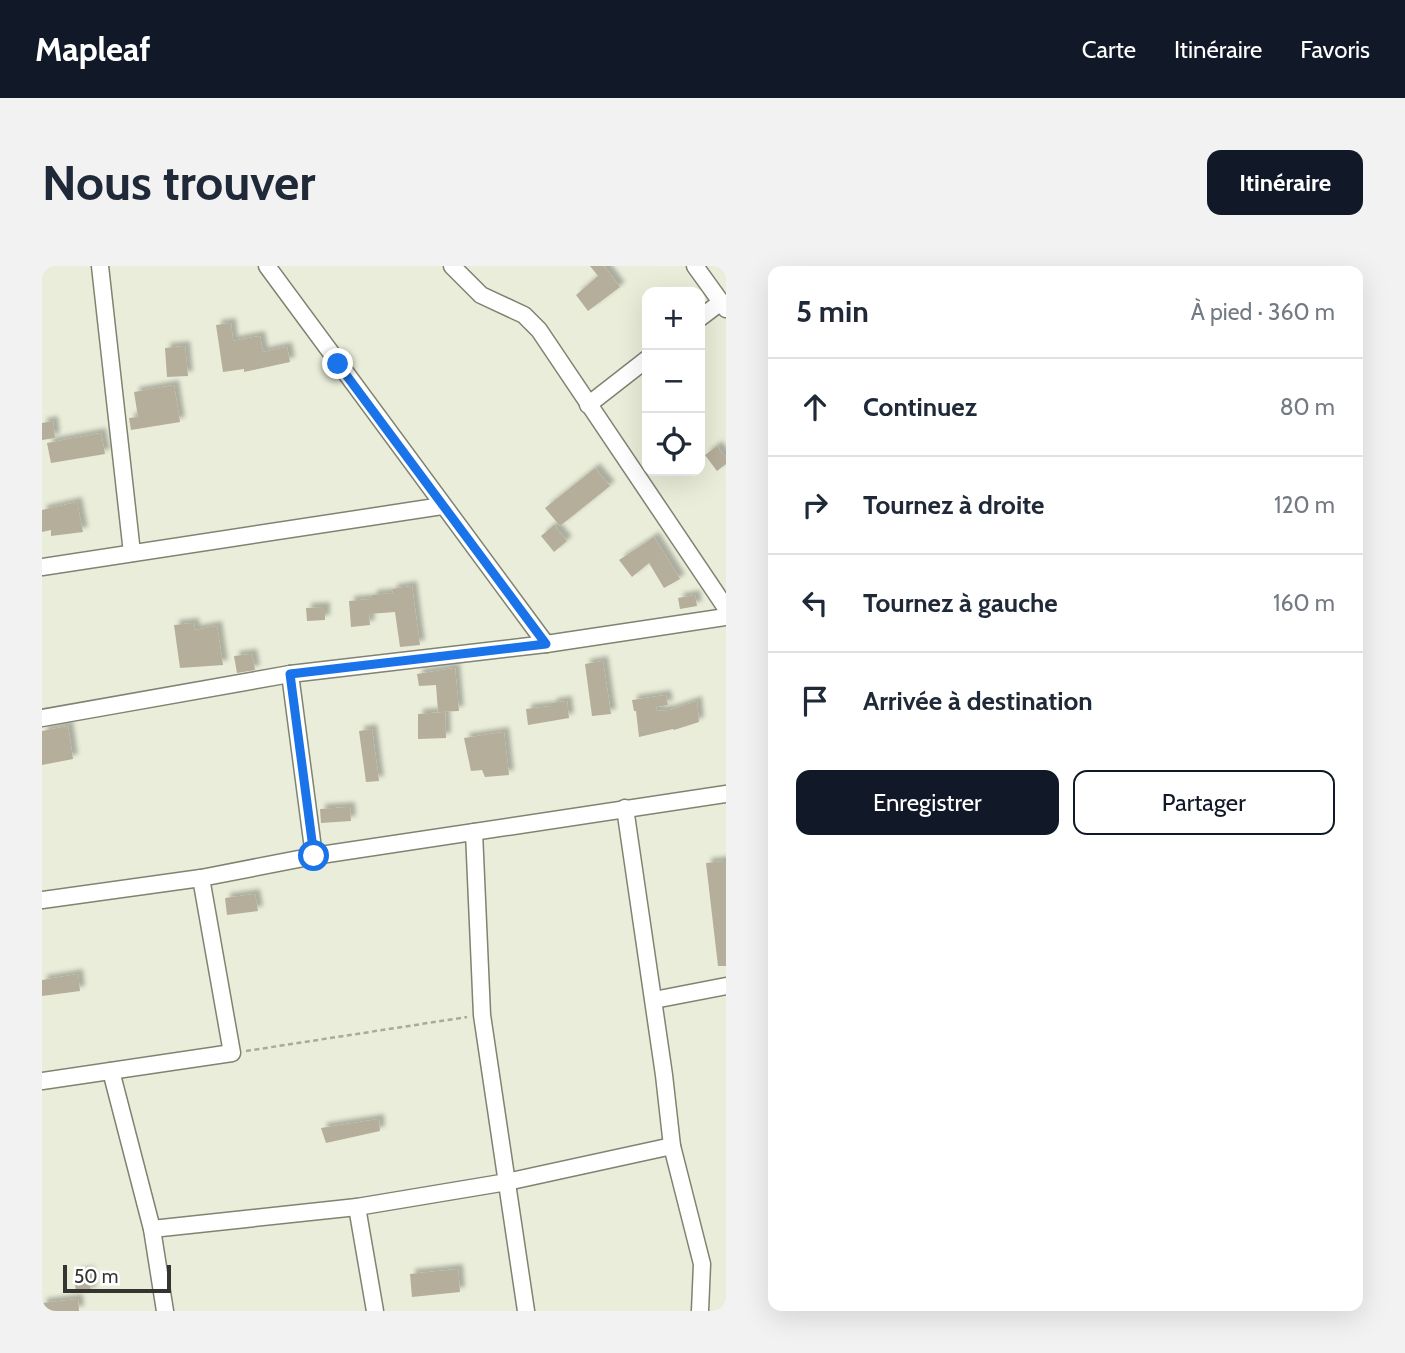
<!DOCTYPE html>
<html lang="fr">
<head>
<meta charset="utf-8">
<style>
  :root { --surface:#fff; --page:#f2f2f3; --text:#1f2937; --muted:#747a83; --line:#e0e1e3; --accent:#111827 }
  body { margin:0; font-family:Cabin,sans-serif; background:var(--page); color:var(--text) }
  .controls { position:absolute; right:21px; top:21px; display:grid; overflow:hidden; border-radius:14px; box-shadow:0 7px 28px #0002 }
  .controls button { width:63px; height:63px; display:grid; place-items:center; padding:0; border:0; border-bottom:2px solid var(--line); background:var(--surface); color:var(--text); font:35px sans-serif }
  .scale { position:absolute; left:21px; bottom:18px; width:108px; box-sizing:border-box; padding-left:7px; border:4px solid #34352e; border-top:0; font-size:19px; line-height:24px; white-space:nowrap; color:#34352e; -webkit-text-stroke:5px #fff; paint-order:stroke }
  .stop { position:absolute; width:21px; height:21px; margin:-16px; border:5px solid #1a73e8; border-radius:50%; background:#fff }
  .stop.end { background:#1a73e8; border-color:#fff; box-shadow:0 2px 7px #0008 }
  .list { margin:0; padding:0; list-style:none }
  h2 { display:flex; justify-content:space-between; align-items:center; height:91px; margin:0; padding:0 28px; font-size:30px }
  h2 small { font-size:23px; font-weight:400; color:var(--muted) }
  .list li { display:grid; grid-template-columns:46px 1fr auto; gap:21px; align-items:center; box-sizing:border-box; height:98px; padding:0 28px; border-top:2px solid var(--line) }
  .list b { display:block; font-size:26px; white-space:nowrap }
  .list em { font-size:23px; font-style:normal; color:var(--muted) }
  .actions { display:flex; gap:14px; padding:21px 28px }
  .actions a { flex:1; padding:16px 0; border:2px solid var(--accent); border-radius:14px; text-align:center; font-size:24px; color:var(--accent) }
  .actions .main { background:var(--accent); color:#fff }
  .icon { flex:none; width:38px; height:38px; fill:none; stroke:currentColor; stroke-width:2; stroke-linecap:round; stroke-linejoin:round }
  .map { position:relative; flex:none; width:684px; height:1045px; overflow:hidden; border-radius:14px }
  header { display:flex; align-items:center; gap:42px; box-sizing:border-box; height:98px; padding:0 35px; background:var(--accent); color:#fff }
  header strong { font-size:33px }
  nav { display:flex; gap:38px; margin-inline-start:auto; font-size:24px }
  .intro { display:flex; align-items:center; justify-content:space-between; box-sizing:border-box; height:168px; padding:0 42px }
  h1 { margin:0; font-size:49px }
  .button { padding:18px 32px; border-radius:14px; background:var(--accent); color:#fff; font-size:24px; font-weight:700 }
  main { display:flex; gap:42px; padding:0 42px }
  aside { flex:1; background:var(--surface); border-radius:14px; box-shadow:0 7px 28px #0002 }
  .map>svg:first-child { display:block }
</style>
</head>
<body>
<header>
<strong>Mapleaf</strong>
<nav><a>Carte</a><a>Itinéraire</a><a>Favoris</a></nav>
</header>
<div class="intro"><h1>Nous trouver</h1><a class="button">Itinéraire</a></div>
<main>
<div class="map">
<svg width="684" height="1045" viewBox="0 0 684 1045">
  <defs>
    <filter id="shadow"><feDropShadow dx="5" dy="-5" stdDeviation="2" flood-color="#0004"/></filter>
  </defs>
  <rect width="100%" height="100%" fill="#e9edd9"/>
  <!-- building -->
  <g fill="#b5ae9b" filter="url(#shadow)">
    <polygon points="548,0 562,0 578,21 546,45 534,29 556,10"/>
    <polygon points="189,57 191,75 218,70 221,86 245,81 248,96 202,106 202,103 181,106 174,59"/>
    <polygon points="143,80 146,110 125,111 123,82"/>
    <polygon points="132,119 138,156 89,164 87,152 96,151 92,126"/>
    <polygon points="11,155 13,172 0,174 0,157"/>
    <polygon points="59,167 63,188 9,197 5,177"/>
    <polygon points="675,180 684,192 684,198 675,205 663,189"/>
    <polygon points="553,202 568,220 518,260 503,242"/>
    <polygon points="35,236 41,266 9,270 9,264 0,266 0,244"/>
    <polygon points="512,259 525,275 512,286 499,270"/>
    <polygon points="612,271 638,313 622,322 607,297 590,311 577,294"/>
    <polygon points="370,320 378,379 358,381 353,346 327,348 328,359 309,361 307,335 330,333 330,329 351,327 350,323"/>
    <polygon points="653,329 655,340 638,343 636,332"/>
    <polygon points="283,341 283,354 265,355 264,342"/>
    <polygon points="152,357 153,364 175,360 181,399 138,402 132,359"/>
    <polygon points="210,388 213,404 195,407 192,390"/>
    <polygon points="561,395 569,448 550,450 543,398"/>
    <polygon points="413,402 417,445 396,446 394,419 377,420 375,408"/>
    <polygon points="624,429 626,439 614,441 615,445 628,444 655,435 657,456 632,464 631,463 597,471 594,445 592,445 590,434"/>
    <polygon points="525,435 527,452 486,459 484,443 510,440 510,437"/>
    <polygon points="403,446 404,472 376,473 376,448"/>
    <polygon points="26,460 31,493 0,499 0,465"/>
    <polygon points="330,463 337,515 324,516 317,465"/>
    <polygon points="462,466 467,509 443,511 440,504 429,505 422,472"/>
    <polygon points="308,541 309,555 279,557 278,543"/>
    <polygon points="684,595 684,700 676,700 664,597"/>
    <polygon points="213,628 216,645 185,649 183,632"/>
    <polygon points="36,708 38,725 0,730 0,714"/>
    <polygon points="337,853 338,865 284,877 279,862"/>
    <polygon points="416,1003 418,1026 370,1031 368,1008"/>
    <polygon points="47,1005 49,1026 34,1027 32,1007"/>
    <polygon points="36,1033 37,1045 0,1045 0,1037"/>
  </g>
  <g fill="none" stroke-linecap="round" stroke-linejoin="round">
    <!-- minor casing -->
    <g stroke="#7f8370" stroke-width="19">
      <g id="minor">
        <polyline points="58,0 90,287"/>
        <polyline points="225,0 504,378"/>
        <polyline points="410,0 439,29 482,49 497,64 684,342"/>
        <polyline points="653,0 684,43"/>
        <polyline points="658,52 679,36"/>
        <polyline points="546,139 605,93"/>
        <polyline points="0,301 400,240"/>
        <polyline points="248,408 272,590"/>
        <polyline points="0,452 248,408 504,378 684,351"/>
        <polyline points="583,542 622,809 630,880 660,998 658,1045"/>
        <polyline points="432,566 440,749 484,1045"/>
        <polyline points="0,634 159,612 272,590 684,528"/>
        <polyline points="612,734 684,720"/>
        <polyline points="69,805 110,963 123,1045"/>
        <polyline points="0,815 190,787 159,612"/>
        <polyline points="315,941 333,1045"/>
        <polyline points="110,963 315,941 465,916 630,880"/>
      </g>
    </g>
    <!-- path -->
    <polyline stroke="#a8ab9b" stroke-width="2.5" stroke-dasharray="5 3.5" stroke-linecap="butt" points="204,785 425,751"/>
    <!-- minor -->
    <use href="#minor" stroke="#fff" stroke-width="16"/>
  </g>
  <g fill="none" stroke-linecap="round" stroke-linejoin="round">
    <!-- route -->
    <polyline stroke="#1a73e8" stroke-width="9" points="272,590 248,408 504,378 296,98"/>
  </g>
</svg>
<div class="controls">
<button>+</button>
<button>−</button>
<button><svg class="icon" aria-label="locate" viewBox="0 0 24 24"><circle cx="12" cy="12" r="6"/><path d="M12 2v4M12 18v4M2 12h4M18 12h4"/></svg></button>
</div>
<div class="scale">50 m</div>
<div class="stop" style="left:272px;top:590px"></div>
<div class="stop end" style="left:296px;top:98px"></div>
</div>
<aside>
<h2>5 min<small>À pied · 360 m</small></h2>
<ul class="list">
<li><svg class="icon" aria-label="ahead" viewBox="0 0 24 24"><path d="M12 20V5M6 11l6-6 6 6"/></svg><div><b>Continuez</b></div><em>80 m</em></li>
<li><svg class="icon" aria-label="right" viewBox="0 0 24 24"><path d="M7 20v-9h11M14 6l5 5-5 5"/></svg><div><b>Tournez à droite</b></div><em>120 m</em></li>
<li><svg class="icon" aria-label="left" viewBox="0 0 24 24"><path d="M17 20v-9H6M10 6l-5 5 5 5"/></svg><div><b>Tournez à gauche</b></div><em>160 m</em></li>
<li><svg class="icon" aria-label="arrive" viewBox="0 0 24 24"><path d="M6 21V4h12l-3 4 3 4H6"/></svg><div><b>Arrivée à destination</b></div></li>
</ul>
<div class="actions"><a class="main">Enregistrer</a><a>Partager</a></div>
</aside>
</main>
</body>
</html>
